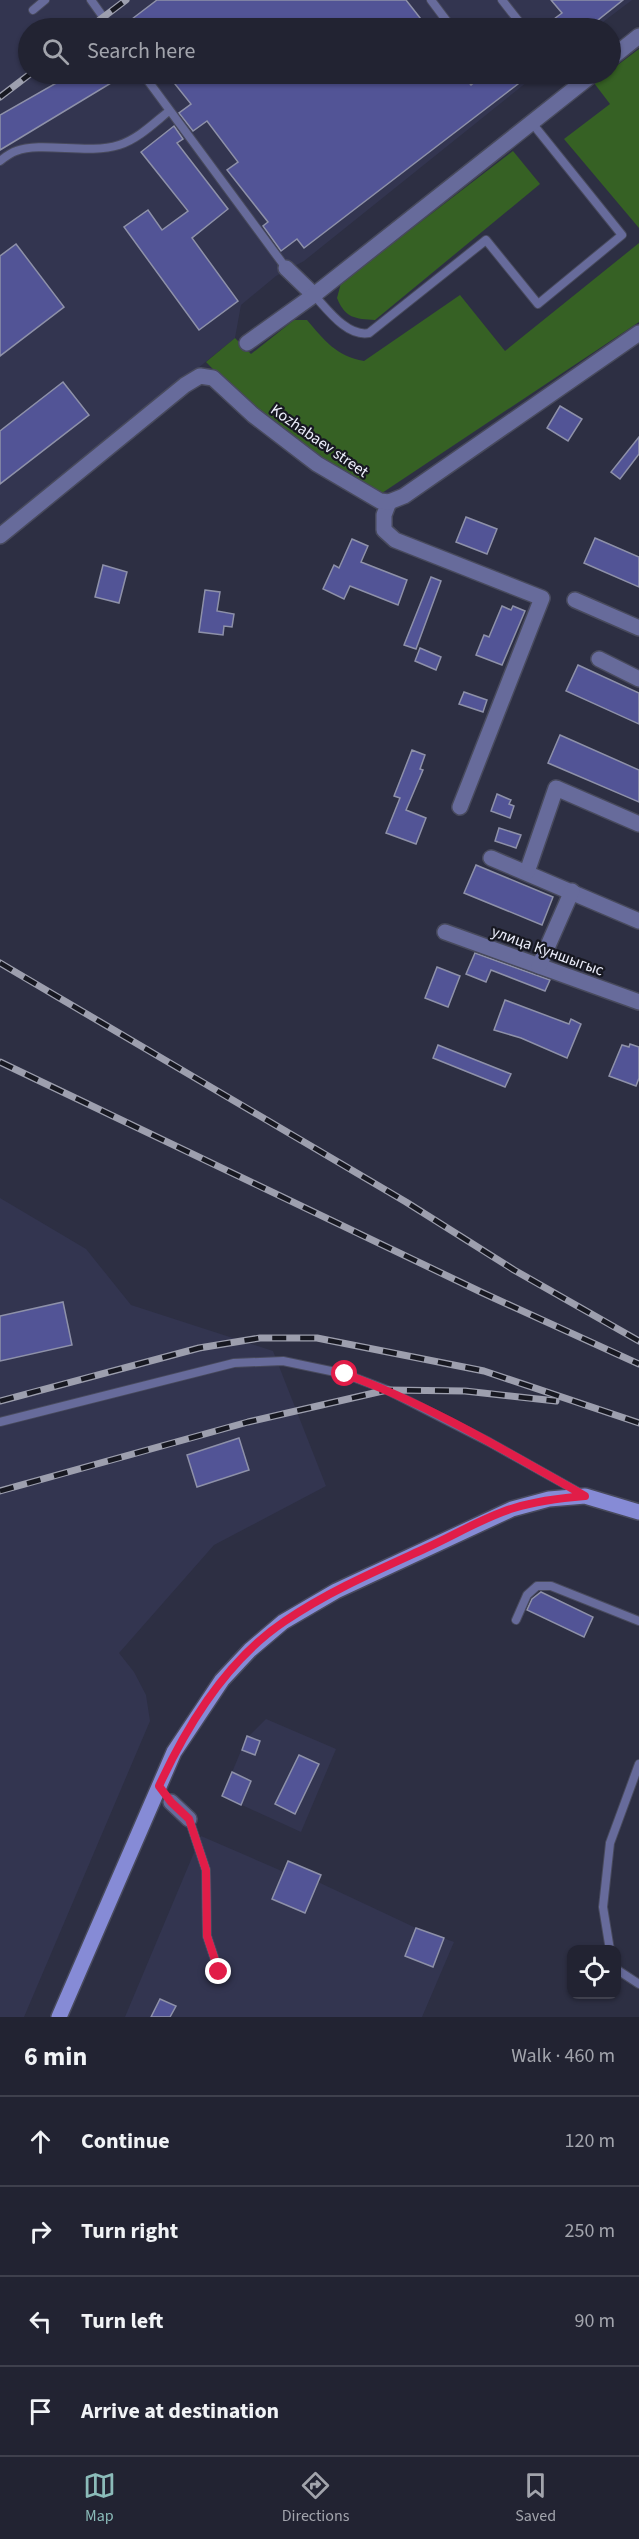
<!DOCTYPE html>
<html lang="en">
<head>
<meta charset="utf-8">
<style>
  :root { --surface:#222332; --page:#2e2f3e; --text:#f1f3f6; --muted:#a2a4ac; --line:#3f404d; --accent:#8bbbb9 }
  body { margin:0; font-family:"Source Sans 3",sans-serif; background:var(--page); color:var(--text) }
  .controls { position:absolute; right:18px; bottom:18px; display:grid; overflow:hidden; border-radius:12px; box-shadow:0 2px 4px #0004 }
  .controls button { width:54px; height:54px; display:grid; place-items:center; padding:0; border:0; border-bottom:2px solid var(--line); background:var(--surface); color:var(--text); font:30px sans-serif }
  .stop { position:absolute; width:18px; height:18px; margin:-14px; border:4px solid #e11d48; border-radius:50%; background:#fff }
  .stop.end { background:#e11d48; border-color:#fff; box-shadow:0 2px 6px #0008 }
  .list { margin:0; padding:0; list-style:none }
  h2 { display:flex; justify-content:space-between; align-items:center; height:78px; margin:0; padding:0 24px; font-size:26px }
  h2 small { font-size:20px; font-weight:400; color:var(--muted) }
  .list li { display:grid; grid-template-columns:39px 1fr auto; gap:18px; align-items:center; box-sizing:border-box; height:90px; padding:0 24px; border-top:2px solid var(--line) }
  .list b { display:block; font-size:22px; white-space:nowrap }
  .list em { font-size:20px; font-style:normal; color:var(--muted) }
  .icon { flex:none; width:33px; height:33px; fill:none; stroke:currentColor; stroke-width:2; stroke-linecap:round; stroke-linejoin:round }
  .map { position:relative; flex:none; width:639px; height:2017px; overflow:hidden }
  .search { position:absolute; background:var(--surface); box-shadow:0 2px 4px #0004; left:18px; right:18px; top:18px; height:66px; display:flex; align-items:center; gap:15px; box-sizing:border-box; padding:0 21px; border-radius:33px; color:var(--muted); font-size:22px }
  .sheet { height:438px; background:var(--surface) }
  nav { display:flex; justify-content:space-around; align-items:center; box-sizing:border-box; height:84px; border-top:2px solid var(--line); background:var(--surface); font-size:16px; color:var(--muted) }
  nav a { display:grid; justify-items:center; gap:3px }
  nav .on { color:var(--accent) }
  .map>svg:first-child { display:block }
</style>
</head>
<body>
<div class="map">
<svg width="639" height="2017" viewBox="0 0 639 2017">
  <rect width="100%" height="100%" fill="#2d2f43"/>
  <!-- built -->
  <g fill="#333550">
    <polygon points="0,0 632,0 595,28 28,28 28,74 537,74 304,261 276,276 241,305 235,338 0,529"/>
    <polygon points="0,1198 86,1249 131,1305 273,1351 326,1486 214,1545 119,1653 134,1672 146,1695 150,1721 24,2017 0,2017"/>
    <polygon points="266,1719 336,1749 301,1832 222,1796 246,1739"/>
    <polygon points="201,1836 284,1872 318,1882 416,1928 454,1942 422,2017 125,2017"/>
  </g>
  <!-- green -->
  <g fill="#366124">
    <polygon points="639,49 639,228 564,139 610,104 594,83 606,74 610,74 611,70"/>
    <path d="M513,151L540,184L375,320C355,319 345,318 337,298L341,283Z"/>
    <path d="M639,243V322L379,495L262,419L206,362L235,338L251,354L294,320H307C323,339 337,357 364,361L460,295L505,351Z"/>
  </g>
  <!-- building -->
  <g fill="#525496" stroke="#8e91a9" stroke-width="1.5">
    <polygon points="157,0 406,0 428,28 133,28 128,22"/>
    <polygon points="551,0 623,0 588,28 542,28 562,13"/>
    <polygon points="72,74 126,74 0,150 0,115"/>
    <polygon points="167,74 462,74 471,85 485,74 531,74 304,248 297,239 281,251 263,226 268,222 227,170 238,162 207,121 193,131 179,113 191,104"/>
    <polygon points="174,126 183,139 177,143 228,209 192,238 238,301 199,330 124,227 148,210 162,230 188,211 141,152"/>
    <polygon points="16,244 64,307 0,356 0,256"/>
    <polygon points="63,382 89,415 0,484 0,431"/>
    <polygon points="560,406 582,419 568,441 547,428"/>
    <polygon points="639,437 639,454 620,479 611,472"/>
    <polygon points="466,517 497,529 487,554 456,542"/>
    <polygon points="595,538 639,557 639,587 584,563"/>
    <polygon points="352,539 368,546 361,562 407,580 398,605 350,586 344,599 323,589 334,565 339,568"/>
    <polygon points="103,565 127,572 119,603 95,597"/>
    <polygon points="431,577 441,581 416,649 404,645"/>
    <polygon points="205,590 220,592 217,611 234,614 232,627 224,626 223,635 199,632"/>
    <polygon points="502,606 511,610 513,606 525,611 502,665 476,655 484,635 489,637"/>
    <polygon points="420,648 441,657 436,670 415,661"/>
    <polygon points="578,665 639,693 639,724 566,691"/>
    <polygon points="464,692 487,700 483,712 459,704"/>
    <polygon points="560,735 639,770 639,802 548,763"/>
    <polygon points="412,750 425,755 420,769 423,770 406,810 426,818 416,844 386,833 400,798 394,796"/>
    <polygon points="497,794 511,800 509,804 514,806 510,818 491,811"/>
    <polygon points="499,828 521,835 516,848 495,841"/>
    <polygon points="476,865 553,897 542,925 464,893"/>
    <polygon points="475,953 550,980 545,991 491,970 486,982 466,974"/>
    <polygon points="437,967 460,976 448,1007 425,998"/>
    <polygon points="505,1000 569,1024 571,1019 581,1024 567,1058 521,1038 494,1030"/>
    <polygon points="630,1044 639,1047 639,1078 636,1086 609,1076 622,1045 629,1047"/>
    <polygon points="438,1045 511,1074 505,1087 433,1058"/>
    <polygon points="63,1302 72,1345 0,1361 0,1316"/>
    <polygon points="239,1438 249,1470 197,1487 187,1455"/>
    <polygon points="541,1592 593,1617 584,1637 527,1610 532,1599"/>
    <polygon points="247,1736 260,1741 255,1755 242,1750"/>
    <polygon points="299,1755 319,1764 295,1814 275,1804"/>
    <polygon points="232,1772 251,1781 241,1805 222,1796"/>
    <polygon points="288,1861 321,1875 305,1913 272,1899"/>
    <polygon points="416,1928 444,1938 433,1967 405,1956"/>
    <polygon points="160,1999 176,2006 170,2017 151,2017"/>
  </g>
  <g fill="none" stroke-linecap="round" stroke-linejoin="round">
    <!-- service casing -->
    <g stroke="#484a5d" stroke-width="10">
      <g id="service">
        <polyline points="91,0 111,28"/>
        <polyline points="431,0 452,28"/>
        <polyline points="502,0 524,28"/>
        <polyline points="33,10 45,0"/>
        <polyline points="143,74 286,268"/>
        <path d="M0,161C5,157 10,153 16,151C42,141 88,155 119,145C138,139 154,123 169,111"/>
        <path d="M314,295C327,309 347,337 369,333L486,240L538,304L622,235L532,123"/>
        <polyline points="0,1422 234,1363 283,1361 345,1374 387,1390 489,1442 582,1494"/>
        <polyline points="516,1620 527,1595 537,1586 551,1586 639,1621"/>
        <polyline points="189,1819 206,1870 207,1936 219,1972"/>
        <polyline points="610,1950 603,1907 610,1843 639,1764"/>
        <polyline points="616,1969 639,1984"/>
      </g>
    </g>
    <!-- minor casing -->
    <g stroke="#484a5d" stroke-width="18">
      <g id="minor">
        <polyline points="610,59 639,36"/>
        <polyline points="286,268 314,295"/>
        <polyline points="247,343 314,295 593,74"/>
        <polyline points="389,502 384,515 384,530 395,540 542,598 460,807"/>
        <polyline points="0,536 185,385 200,376 213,378 253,415 317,464 380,501 389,502 404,496 639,333"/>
        <polyline points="575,600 639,628"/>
        <polyline points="599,659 639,679"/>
        <polyline points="491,858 639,921"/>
        <polyline points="527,872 556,788 639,824"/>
        <polyline points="445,932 639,1002"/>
        <polyline points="539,966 572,891"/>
        <polyline points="171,1802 189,1819"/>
      </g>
    </g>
    <!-- secondary casing -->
    <g stroke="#484a5d" stroke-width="18">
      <polyline id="secondary" points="59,2017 174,1752 222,1680 250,1650 283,1622 336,1591 512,1509 549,1499 585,1496 639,1512"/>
    </g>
    <!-- service -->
    <use href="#service" stroke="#676b9b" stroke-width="8"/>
    <!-- minor -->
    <use href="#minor" stroke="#676b9b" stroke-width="15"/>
    <!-- secondary -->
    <use href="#secondary" stroke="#868bd6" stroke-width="15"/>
    <!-- rail casing -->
    <g stroke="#9d9fae" stroke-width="7">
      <g id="rail">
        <polyline points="89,28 126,0"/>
        <polyline points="0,97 30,74"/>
        <polyline points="0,963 406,1202 514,1270 639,1341"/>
        <polyline points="0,1062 483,1293 639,1364"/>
        <polyline points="0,1401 199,1348 260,1338 317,1338 484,1371 639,1423"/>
        <polyline points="0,1491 248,1422 387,1390 465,1391 556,1401"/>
      </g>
    </g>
    <!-- rail -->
    <use href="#rail" stroke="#171821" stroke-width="4.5" stroke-dasharray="14" stroke-linecap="butt"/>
  </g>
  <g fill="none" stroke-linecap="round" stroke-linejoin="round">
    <!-- route -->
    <path stroke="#e11d48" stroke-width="8" d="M219,1972L207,1936L206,1870L189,1819L171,1802L159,1786C187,1725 228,1659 285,1621C329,1591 378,1570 426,1548C455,1535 484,1517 514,1508C537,1501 561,1498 585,1496C507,1452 430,1405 345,1374"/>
  </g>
  <g text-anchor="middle" stroke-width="4.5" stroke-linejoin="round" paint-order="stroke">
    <!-- street labels -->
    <g font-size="16" fill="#eceefb" stroke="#171821">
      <text transform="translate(320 440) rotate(35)" y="6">Kozhabaev street</text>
      <text transform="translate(548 950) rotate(20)" y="6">улица Куншыгыс</text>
    </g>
  </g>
</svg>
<div class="controls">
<button><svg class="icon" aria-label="locate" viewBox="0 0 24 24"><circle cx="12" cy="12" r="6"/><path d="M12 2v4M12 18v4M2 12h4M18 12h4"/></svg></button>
</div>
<div class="stop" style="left:345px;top:1374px"></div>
<div class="stop end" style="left:219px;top:1972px"></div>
<div class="search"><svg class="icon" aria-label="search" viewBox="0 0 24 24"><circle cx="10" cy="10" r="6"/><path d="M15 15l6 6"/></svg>Search here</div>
</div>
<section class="sheet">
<h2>6 min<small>Walk · 460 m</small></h2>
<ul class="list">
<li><svg class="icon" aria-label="ahead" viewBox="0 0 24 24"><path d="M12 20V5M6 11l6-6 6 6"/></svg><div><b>Continue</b></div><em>120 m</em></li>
<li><svg class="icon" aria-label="right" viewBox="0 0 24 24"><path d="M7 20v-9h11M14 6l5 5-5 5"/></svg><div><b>Turn right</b></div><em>250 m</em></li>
<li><svg class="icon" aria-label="left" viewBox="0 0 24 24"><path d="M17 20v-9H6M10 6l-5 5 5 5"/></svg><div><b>Turn left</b></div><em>90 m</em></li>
<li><svg class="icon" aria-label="arrive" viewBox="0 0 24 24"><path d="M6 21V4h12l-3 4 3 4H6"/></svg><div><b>Arrive at destination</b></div></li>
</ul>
</section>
<nav>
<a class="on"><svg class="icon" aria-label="map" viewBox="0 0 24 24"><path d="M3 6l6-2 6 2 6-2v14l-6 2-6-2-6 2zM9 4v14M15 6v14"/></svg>Map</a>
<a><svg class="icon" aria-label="directions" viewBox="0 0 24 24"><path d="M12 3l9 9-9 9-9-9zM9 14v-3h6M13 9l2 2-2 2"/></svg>Directions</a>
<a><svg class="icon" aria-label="saved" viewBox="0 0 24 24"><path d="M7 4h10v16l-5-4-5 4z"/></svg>Saved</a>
</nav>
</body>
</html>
